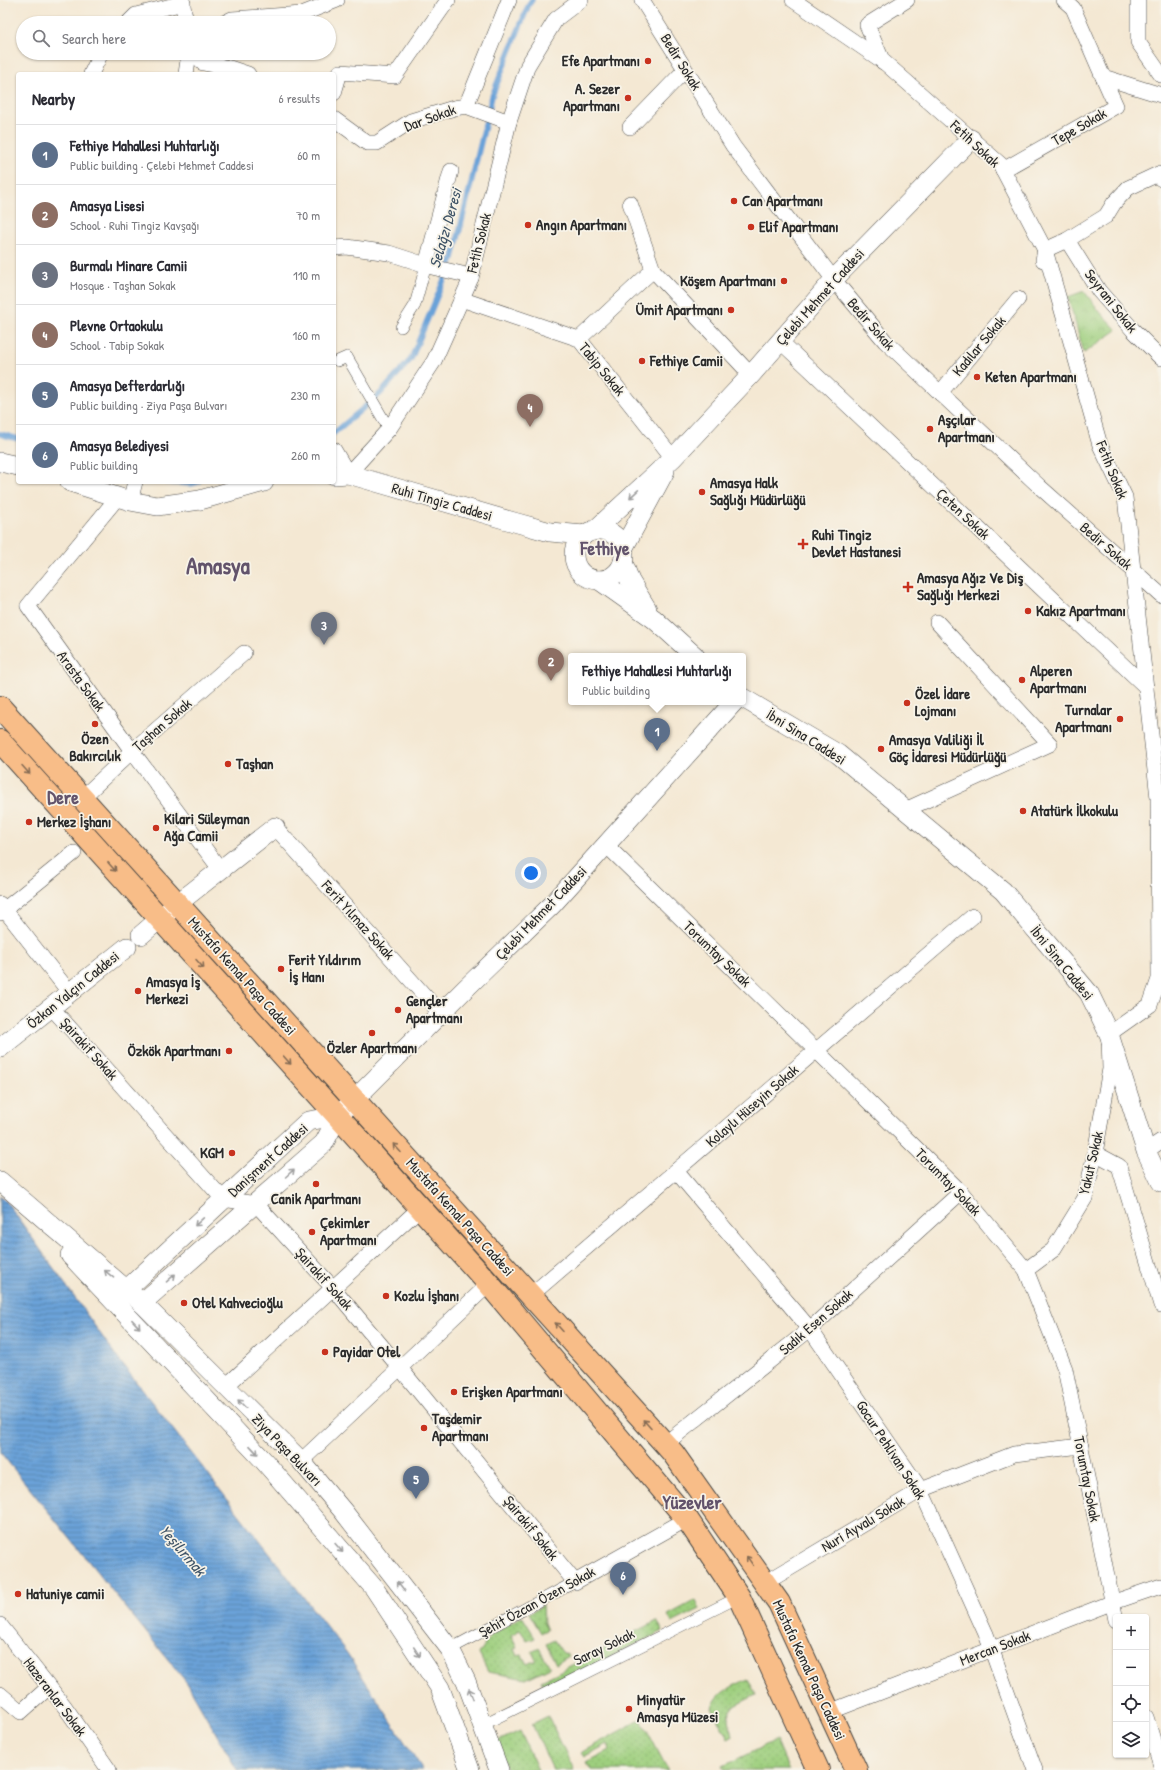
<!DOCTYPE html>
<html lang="en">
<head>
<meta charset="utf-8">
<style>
  :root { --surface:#fff; --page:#f2f2f3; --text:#2b2b33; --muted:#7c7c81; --line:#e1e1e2; --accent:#c8321e }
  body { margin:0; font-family:"Patrick Hand",sans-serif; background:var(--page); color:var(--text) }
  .controls { position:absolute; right:12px; bottom:12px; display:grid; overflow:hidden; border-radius:4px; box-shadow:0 1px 3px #0004 }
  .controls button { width:36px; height:36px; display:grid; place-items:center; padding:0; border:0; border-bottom:1px solid var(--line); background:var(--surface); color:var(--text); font:20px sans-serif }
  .you { position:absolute; left:531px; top:873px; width:14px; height:14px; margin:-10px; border:3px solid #fff; border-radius:50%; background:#1a73e8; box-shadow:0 0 0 6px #1a73e833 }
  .badge { display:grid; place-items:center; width:26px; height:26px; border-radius:50%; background:var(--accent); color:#fff; font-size:13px; font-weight:700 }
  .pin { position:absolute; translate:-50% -33px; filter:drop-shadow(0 1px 2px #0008) }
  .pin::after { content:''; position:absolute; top:21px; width:14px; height:12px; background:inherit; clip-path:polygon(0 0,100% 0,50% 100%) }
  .popup { position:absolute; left:568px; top:653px; width:178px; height:52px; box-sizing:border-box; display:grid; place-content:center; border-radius:4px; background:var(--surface); filter:drop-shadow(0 1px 3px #0005); font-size:13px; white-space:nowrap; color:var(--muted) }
  .popup b { font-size:15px; color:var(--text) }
  .popup::after { content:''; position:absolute; left:50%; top:100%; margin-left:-8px; border:8px solid transparent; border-top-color:var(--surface) }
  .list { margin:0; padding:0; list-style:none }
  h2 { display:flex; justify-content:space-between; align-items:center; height:52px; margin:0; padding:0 16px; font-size:17px }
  h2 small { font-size:13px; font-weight:400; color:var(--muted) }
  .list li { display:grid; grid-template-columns:26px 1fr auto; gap:12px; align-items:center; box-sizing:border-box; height:60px; padding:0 16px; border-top:1px solid var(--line) }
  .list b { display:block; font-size:15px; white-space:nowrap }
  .list p { margin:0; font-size:13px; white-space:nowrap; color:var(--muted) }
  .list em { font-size:13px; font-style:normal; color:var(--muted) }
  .icon { flex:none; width:22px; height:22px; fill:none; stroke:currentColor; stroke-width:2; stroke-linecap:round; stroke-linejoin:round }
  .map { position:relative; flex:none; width:1161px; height:1770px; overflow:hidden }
  .search { position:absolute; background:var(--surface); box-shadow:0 1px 3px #0004; left:16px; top:16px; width:320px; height:44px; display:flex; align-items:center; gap:10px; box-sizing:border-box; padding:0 14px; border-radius:22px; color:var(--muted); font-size:15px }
  .panel { position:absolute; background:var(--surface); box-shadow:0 1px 3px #0004; left:16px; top:72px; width:320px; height:412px; border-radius:4px }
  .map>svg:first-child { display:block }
</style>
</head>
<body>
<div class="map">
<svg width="1161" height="1770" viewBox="0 0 1161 1770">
  <defs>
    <pattern id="grass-dots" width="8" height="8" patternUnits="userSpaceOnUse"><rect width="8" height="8" fill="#9ecf7e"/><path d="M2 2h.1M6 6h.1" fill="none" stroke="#88b26d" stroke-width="1.8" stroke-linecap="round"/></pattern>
    <pattern id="park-crowns" width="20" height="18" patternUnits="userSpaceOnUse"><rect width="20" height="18" fill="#9ecf7e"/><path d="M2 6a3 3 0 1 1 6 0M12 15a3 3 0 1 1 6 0" fill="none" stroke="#88b26d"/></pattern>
    <pattern id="water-rules" width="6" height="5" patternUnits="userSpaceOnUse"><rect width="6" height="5" fill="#6aa2d8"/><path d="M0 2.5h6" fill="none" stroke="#5784af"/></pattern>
  </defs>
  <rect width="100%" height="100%" fill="#f7f3e8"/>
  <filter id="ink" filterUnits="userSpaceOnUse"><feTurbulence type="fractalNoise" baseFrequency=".025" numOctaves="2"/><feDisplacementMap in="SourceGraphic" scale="8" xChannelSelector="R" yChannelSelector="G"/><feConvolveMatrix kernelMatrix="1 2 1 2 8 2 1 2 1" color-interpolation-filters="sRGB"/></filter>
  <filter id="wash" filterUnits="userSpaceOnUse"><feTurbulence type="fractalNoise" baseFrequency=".012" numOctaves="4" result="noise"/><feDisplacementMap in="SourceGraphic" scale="16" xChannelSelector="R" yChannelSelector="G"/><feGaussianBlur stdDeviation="0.9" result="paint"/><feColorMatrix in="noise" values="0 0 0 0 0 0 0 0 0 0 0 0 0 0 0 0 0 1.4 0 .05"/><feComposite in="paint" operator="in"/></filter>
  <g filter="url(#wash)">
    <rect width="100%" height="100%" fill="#f4e8d3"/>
    <!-- grass -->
    <g fill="url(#grass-dots)" stroke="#647d54">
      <polygon points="696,1600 700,1609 672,1623 668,1615"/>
      <polygon points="543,1605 544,1623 547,1630 541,1633 529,1613"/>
      <polygon points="522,1616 535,1637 527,1640 520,1630 511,1635 517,1647 514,1649 517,1656 522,1655 527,1664 536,1660 532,1652 539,1648 550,1667 526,1679 488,1672 479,1654 490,1636"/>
      <polygon points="657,1621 663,1631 545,1689 541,1681"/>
      <polygon points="554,1640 562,1652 569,1656 556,1664 546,1644"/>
      <path d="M748,1679L756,1695L736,1705L730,1710L729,1720L732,1737L728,1739L712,1708C717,1691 734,1686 748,1679Z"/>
      <polygon points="548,1716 574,1770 553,1770 532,1724"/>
      <polygon points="641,1719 668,1770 591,1770 587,1762 610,1750 608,1744 585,1756 582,1752"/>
      <polygon points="520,1731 538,1770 507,1770 496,1742"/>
      <polygon points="776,1740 789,1770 725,1770 723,1766"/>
    </g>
    <!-- park -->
    <polygon fill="url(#park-crowns)" stroke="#647d54" points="1084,291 1100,312 1117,330 1084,353 1068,297"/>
    <!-- water -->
    <polygon fill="url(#water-rules)" stroke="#4a6682" points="0,1196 6,1201 119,1360 347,1653 423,1770 237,1770 187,1683 0,1452"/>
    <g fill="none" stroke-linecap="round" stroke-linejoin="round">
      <!-- stream -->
      <g stroke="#6aa2d8" stroke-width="5.5">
        <polyline points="334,433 381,393 411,359 453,258 492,96 529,4 532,0"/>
        <polyline points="0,434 18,439"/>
        <polyline points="166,482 191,484 198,482"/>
      </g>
    </g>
  </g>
  <g filter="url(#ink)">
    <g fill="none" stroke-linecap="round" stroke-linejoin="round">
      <!-- pedestrian casing -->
      <g stroke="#494744" stroke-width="12">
        <g id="pedestrian">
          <polyline points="401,327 415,305 426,265"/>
          <polyline points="338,361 347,357 389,429"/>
          <polyline points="450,1649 575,1582"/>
          <polyline points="482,1725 739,1597"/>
        </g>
      </g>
      <!-- minor casing -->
      <g stroke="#494744" stroke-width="16">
        <g id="minor">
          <polyline points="182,0 186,23"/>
          <polyline points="642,0 733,146 834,280 885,341 1040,487 1161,595"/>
          <polyline points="793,0 884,62 1000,164 1045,250 1100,445 1125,497 1158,798 1159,979 1150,1005 1109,1034 1110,1069 1095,1153 1085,1198 1053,1250 1026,1270"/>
          <polyline points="1064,0 1073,8 1103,77"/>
          <polyline points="1138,0 1138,42 1161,75"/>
          <polyline points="128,23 136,15 183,3"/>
          <polyline points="224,23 232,19 302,14 337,0"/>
          <polyline points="195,53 203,63 230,68 248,74"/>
          <polyline points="883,62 867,25 907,0"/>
          <polyline points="91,74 101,53"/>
          <polyline points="186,74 189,53"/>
          <polyline points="334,93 340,72 395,76 448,0"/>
          <polyline points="466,106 509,0"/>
          <polyline points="334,119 367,143 377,143 411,121 454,108 466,106 509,122"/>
          <polyline points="630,127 685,70"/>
          <polyline points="1003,170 1116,106 1103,77 1161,95"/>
          <polyline points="630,203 653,270 751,375"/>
          <polyline points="1067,240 1099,291 1133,330 1161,358"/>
          <polyline points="334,248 347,247 389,253 432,267 462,274 471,278"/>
          <polyline points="1043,260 1045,250 1067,240 1106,216 1114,203 1128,188 1158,174 1161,179"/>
          <polyline points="426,265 451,171"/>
          <polyline points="461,299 579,339 673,458"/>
          <polyline points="579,339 653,270"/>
          <polyline points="780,341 1146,687"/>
          <polyline points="940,393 1018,299"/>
          <polyline points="334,450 348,474 389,429 434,361 471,278 509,122 528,65 556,19 581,0"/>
          <polyline points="118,497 28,606 132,751 220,869"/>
          <polyline points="130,501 135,482"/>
          <polyline points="82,798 132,751 244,653"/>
          <polyline points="905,810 1050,744 937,622"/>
          <polyline points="275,827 440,1013"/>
          <polyline points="606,845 961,1192 1026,1270 1065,1369 1116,1620"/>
          <polyline points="0,904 70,993"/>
          <polyline points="0,913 74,853"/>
          <polyline points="51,1007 223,1199 256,1204 334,1289 400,1368 575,1582 687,1519"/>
          <polyline points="1146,1151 1161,1141"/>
          <polyline points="1095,1153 1119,1166 1161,1305"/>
          <polyline points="676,1171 810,1329 921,1490 986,1634 1035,1770"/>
          <polyline points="531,1295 973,916"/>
          <polyline points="225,1387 420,1208"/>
          <polyline points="665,1444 810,1329 961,1192"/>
          <polyline points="301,1461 489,1284"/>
          <polyline points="765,1583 921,1490 1014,1454 1081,1446"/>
          <polyline points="0,1625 65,1707 109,1770"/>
          <polyline points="0,1694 21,1712 49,1687"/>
          <polyline points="829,1712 1111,1603 1161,1586"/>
          <polyline points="1146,1717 1161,1766"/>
        </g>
      </g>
      <!-- tertiary casing -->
      <g stroke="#494744" stroke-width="20">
        <g id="tertiary">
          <polyline points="0,462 18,466"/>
          <polyline points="334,475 348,474 514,522 550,532 584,535"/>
          <polyline points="70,482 130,501 157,506 200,500 264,482"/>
          <circle cx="599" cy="555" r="25"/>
          <polyline points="594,531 673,458 751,375 837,276 971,139"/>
          <polyline points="623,549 665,471"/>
          <polyline points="623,562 630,581 647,609"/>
          <polyline points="599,580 654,619 695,656"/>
          <polyline points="743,698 838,754 1003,891 1089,993 1109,1034 1146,1151 1161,1182"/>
          <polyline points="141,935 177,904 275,827"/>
          <polyline points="0,1048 127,947"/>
          <polyline points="0,1181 142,1303 301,1461 343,1511 450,1649 466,1681 499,1770"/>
          <polyline points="70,1255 264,1461 374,1588 440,1688 470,1770"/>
          <polyline points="127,1289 308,1121 338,1116"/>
          <polyline points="142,1303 324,1143 338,1116 465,989 552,905 734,702"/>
        </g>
      </g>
      <!-- primary casing -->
      <g stroke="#494744" stroke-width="24">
        <g id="primary">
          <polyline points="0,707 673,1453 779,1603 856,1770"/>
          <polyline points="0,741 489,1284 687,1519 739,1597 818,1770"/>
        </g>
      </g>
      <!-- pedestrian -->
      <use href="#pedestrian" stroke="#fff" stroke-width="11"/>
      <!-- minor -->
      <use href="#minor" stroke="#fff" stroke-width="15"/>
      <!-- tertiary -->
      <use href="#tertiary" stroke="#fff" stroke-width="19"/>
      <!-- primary -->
      <use href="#primary" stroke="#f8bd88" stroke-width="22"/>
    </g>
    <!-- one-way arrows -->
    <defs><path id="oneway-shaft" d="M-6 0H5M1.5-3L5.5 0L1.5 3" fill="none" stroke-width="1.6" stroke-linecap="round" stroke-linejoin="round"/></defs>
    <g stroke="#a0a0a0">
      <use href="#oneway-shaft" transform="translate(634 494) rotate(137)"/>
      <use href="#oneway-shaft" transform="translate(290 1173) rotate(-42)"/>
      <use href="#oneway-shaft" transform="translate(199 1222) rotate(137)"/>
      <use href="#oneway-shaft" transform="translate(109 1274) rotate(-140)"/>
      <use href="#oneway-shaft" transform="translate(171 1278) rotate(-41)"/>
      <use href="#oneway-shaft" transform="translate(136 1324) rotate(47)"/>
      <use href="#oneway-shaft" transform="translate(242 1404) rotate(-135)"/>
      <use href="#oneway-shaft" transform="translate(254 1450) rotate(47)"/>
      <use href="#oneway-shaft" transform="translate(339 1548) rotate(49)"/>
      <use href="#oneway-shaft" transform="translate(401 1586) rotate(-128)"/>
      <use href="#oneway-shaft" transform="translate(417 1652) rotate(57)"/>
      <use href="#oneway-shaft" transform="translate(471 1694) rotate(-111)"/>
    </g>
    <g stroke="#876d55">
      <use href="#oneway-shaft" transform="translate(26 770) rotate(48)"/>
      <use href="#oneway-shaft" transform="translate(112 867) rotate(48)"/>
      <use href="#oneway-shaft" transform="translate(200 964) rotate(48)"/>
      <use href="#oneway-shaft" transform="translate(287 1060) rotate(48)"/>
      <use href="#oneway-shaft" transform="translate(397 1148) rotate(-132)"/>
      <use href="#oneway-shaft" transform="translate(559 1327) rotate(-132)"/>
      <use href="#oneway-shaft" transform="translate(647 1424) rotate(-132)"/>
      <use href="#oneway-shaft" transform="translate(750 1561) rotate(-125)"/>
    </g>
  </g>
  <!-- markers -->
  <g fill="#c8321e" stroke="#f7f3e8" stroke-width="1.5">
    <circle cx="648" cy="61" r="4"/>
    <circle cx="628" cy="98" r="4"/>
    <circle cx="734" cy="201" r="4"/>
    <circle cx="528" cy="225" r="4"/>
    <circle cx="751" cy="227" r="4"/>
    <circle cx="784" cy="281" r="4"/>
    <circle cx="731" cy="310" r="4"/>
    <circle cx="642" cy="361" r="4"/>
    <circle cx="977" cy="377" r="4"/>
    <circle cx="930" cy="429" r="4"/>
    <circle cx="702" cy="492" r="4"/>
    <path d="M801 538h4v4h4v4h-4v4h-4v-4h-4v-4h4z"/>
    <path d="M906 581h4v4h4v4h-4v4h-4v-4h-4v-4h4z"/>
    <circle cx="1028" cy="611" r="4"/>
    <circle cx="1022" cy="680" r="4"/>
    <circle cx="907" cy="703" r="4"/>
    <circle cx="1120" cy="719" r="4"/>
    <circle cx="95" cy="724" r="4"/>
    <circle cx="881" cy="749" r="4"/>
    <circle cx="228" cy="764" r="4"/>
    <circle cx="1023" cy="811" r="4"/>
    <circle cx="29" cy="822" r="4"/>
    <circle cx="156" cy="828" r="4"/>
    <circle cx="281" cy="969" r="4"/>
    <circle cx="138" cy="991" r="4"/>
    <circle cx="398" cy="1010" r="4"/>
    <circle cx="372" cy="1033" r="4"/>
    <circle cx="229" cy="1051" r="4"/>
    <circle cx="232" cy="1153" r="4"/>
    <circle cx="316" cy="1184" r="4"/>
    <circle cx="312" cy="1232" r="4"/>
    <circle cx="386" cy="1296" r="4"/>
    <circle cx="184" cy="1303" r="4"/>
    <circle cx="325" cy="1352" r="4"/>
    <circle cx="454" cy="1392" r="4"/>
    <circle cx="424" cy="1428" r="4"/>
    <circle cx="18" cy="1594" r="4"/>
    <circle cx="629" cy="1709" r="4"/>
  </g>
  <g text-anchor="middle" stroke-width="3.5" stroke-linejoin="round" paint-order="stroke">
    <!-- poi labels -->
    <g font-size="15" font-weight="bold" fill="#2b2b2b" stroke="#f7f3e8" text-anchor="start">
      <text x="640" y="66" text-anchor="end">Efe Apartmanı</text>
      <text x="620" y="94" text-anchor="end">A. Sezer<tspan x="620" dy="17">Apartmanı</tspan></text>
      <text x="742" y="206">Can Apartmanı</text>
      <text x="536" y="230">Angın Apartmanı</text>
      <text x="759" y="232">Elif Apartmanı</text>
      <text x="776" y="286" text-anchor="end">Köşem Apartmanı</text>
      <text x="723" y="315" text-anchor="end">Ümit Apartmanı</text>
      <text x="650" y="366">Fethiye Camii</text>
      <text x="985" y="382">Keten Apartmanı</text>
      <text x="938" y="425">Aşçılar<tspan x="938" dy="17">Apartmanı</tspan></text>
      <text x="710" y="488">Amasya Halk<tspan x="710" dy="17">Sağlığı Müdürlüğü</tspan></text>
      <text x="812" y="540">Ruhi Tingiz<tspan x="812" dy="17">Devlet Hastanesi</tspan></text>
      <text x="917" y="583">Amasya Ağız Ve Diş<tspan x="917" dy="17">Sağlığı Merkezi</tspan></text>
      <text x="1036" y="616">Kakız Apartmanı</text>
      <text x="1030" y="676">Alperen<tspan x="1030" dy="17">Apartmanı</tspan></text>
      <text x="915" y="699">Özel İdare<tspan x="915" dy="17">Lojmanı</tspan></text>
      <text x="1112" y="715" text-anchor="end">Turnalar<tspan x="1112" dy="17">Apartmanı</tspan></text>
      <text x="95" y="744" text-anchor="middle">Özen<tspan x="95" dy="17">Bakırcılık</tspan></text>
      <text x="889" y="745">Amasya Valiliği İl<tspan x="889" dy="17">Göç İdaresi Müdürlüğü</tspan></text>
      <text x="236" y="769">Taşhan</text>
      <text x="1031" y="816">Atatürk İlkokulu</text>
      <text x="164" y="824">Kilari Süleyman<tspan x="164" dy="17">Ağa Camii</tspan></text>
      <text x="37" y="827">Merkez İşhanı</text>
      <text x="289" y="965">Ferit Yıldırım<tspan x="289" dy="17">İş Hanı</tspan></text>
      <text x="146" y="987">Amasya İş<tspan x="146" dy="17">Merkezi</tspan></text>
      <text x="406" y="1006">Gençler<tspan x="406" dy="17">Apartmanı</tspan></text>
      <text x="372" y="1053" text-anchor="middle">Özler Apartmanı</text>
      <text x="221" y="1056" text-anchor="end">Özkök Apartmanı</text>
      <text x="224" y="1158" text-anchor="end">KGM</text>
      <text x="316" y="1204" text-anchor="middle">Canik Apartmanı</text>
      <text x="320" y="1228">Çekimler<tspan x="320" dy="17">Apartmanı</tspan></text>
      <text x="394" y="1301">Kozlu İşhanı</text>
      <text x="192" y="1308">Otel Kahvecioğlu</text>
      <text x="333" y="1357">Payidar Otel</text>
      <text x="462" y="1397">Erişken Apartmanı</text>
      <text x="432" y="1424">Taşdemir<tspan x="432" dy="17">Apartmanı</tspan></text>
      <text x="26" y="1599">Hatuniye camii</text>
      <text x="637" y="1705">Minyatür<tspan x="637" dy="17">Amasya Müzesi</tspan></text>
    </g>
    <!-- street labels -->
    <g font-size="15" fill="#2b2b2b" stroke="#f7f3e8">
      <text transform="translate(681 62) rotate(58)" y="5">Bedir Sokak</text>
      <text transform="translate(430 118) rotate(-20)" y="5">Dar Sokak</text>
      <text transform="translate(1079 127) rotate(-30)" y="5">Tepe Sokak</text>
      <text transform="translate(975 144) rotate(43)" y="5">Fetih Sokak</text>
      <text transform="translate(479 243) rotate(-76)" y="5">Fetih Sokak</text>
      <text transform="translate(820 297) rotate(-48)" y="5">Çelebi Mehmet Caddesi</text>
      <text transform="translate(1111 301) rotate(52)" y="5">Seyrani Sokak</text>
      <text transform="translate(871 324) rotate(49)" y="5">Bedir Sokak</text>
      <text transform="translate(979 346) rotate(-50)" y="5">Kadılar Sokak</text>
      <text transform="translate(602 369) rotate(51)" y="5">Tabip Sokak</text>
      <text transform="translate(1112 470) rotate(68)" y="5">Fetih Sokak</text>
      <text transform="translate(442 502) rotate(16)" y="5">Ruhi Tingiz Caddesi</text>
      <text transform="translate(963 514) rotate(43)" y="5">Çeten Sokak</text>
      <text transform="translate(1106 546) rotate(41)" y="5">Bedir Sokak</text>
      <text transform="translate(81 681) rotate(54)" y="5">Arasta Sokak</text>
      <text transform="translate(162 725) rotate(-41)" y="5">Taşhan Sokak</text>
      <text transform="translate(806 737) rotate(32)" y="5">İbni Sina Caddesi</text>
      <text transform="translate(541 913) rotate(-46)" y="5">Çelebi Mehmet Caddesi</text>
      <text transform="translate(358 920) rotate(48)" y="5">Ferit Yılmaz Sokak</text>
      <text transform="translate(717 954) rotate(44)" y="5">Torumtay Sokak</text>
      <text transform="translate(1062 963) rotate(51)" y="5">İbni Sina Caddesi</text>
      <text transform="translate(242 976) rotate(48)" y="5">Mustafa Kemal Paşa Caddesi</text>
      <text transform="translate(73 990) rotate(-39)" y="5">Özkan Yalçın Caddesi</text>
      <text transform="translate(89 1049) rotate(48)" y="5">Şairakif Sokak</text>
      <text transform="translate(752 1106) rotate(-41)" y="5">Kolaylı Hüseyin Sokak</text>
      <text transform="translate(268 1160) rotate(-42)" y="5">Danişment Caddesi</text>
      <text transform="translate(1091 1163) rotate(-77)" y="5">Yakut Sokak</text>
      <text transform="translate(948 1182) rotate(46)" y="5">Torumtay Sokak</text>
      <text transform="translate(460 1217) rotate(48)" y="5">Mustafa Kemal Paşa Caddesi</text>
      <text transform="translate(324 1279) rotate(48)" y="5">Şairakif Sokak</text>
      <text transform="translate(816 1322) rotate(-41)" y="5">Sadık Esen Sokak</text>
      <text transform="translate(287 1450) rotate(46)" y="5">Ziya Paşa Bulvarı</text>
      <text transform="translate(891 1450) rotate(57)" y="5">Gocur Pehlivan Sokak</text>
      <text transform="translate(1087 1479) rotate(79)" y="5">Torumtay Sokak</text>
      <text transform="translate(863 1524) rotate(-31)" y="5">Nuri Ayvalı Sokak</text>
      <text transform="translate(531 1528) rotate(51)" y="5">Şairakif Sokak</text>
      <text transform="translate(537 1602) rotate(-29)" y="5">Şehit Özcan Özen Sokak</text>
      <text transform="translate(604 1647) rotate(-26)" y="5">Saray Sokak</text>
      <text transform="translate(995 1648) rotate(-21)" y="5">Mercan Sokak</text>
      <text transform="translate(809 1670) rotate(65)" y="5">Mustafa Kemal Paşa Caddesi</text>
      <text transform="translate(55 1697) rotate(53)" y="5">Hazeranlar Sokak</text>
    </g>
    <!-- water labels -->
    <g font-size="16" font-style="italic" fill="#415568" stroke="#f7f3e8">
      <text transform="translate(445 228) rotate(-74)" y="6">Selağzı Deresi</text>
      <text transform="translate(183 1550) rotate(49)" y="6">Yeşilırmak</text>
    </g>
    <!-- district labels -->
    <g font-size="19" font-weight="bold" fill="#62536b" stroke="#f7f3e8">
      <text x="605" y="555">Fethiye</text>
      <text x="63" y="804">Dere</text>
      <text x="692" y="1509">Yüzevler</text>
    </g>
    <!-- town labels -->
    <g font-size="23" font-weight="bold" fill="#62536b" stroke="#f7f3e8">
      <text x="218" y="574">Amasya</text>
    </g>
  </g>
</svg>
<div class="controls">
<button>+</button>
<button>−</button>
<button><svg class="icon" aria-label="locate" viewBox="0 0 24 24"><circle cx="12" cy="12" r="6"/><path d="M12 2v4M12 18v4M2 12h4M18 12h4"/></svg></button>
<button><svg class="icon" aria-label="layers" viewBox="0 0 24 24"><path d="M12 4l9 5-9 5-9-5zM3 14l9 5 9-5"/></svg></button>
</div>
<div class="you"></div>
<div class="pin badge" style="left:657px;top:751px;background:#5c6f8a">1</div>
<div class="popup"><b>Fethiye Mahallesi Muhtarlığı</b>Public building</div>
<div class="pin badge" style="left:551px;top:681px;background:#8d6e63">2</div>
<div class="pin badge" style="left:324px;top:645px;background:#6b7280">3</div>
<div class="pin badge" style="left:530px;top:427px;background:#8d6e63">4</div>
<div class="pin badge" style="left:416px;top:1499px;background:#5c6f8a">5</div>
<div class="pin badge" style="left:623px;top:1595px;background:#5c6f8a">6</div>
<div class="search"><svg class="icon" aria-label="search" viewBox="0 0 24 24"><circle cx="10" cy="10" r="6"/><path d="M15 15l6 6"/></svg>Search here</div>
<section class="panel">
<h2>Nearby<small>6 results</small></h2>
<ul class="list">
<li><span class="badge" style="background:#5c6f8a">1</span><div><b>Fethiye Mahallesi Muhtarlığı</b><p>Public building · Çelebi Mehmet Caddesi</p></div><em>60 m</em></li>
<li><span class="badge" style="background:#8d6e63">2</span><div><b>Amasya Lisesi</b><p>School · Ruhi Tingiz Kavşağı</p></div><em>70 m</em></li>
<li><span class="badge" style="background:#6b7280">3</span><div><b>Burmalı Minare Camii</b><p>Mosque · Taşhan Sokak</p></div><em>110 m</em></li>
<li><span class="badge" style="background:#8d6e63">4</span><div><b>Plevne Ortaokulu</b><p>School · Tabip Sokak</p></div><em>160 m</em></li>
<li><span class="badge" style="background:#5c6f8a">5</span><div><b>Amasya Defterdarlığı</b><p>Public building · Ziya Paşa Bulvarı</p></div><em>230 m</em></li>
<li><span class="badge" style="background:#5c6f8a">6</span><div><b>Amasya Belediyesi</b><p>Public building</p></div><em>260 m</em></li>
</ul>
</section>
</div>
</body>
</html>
